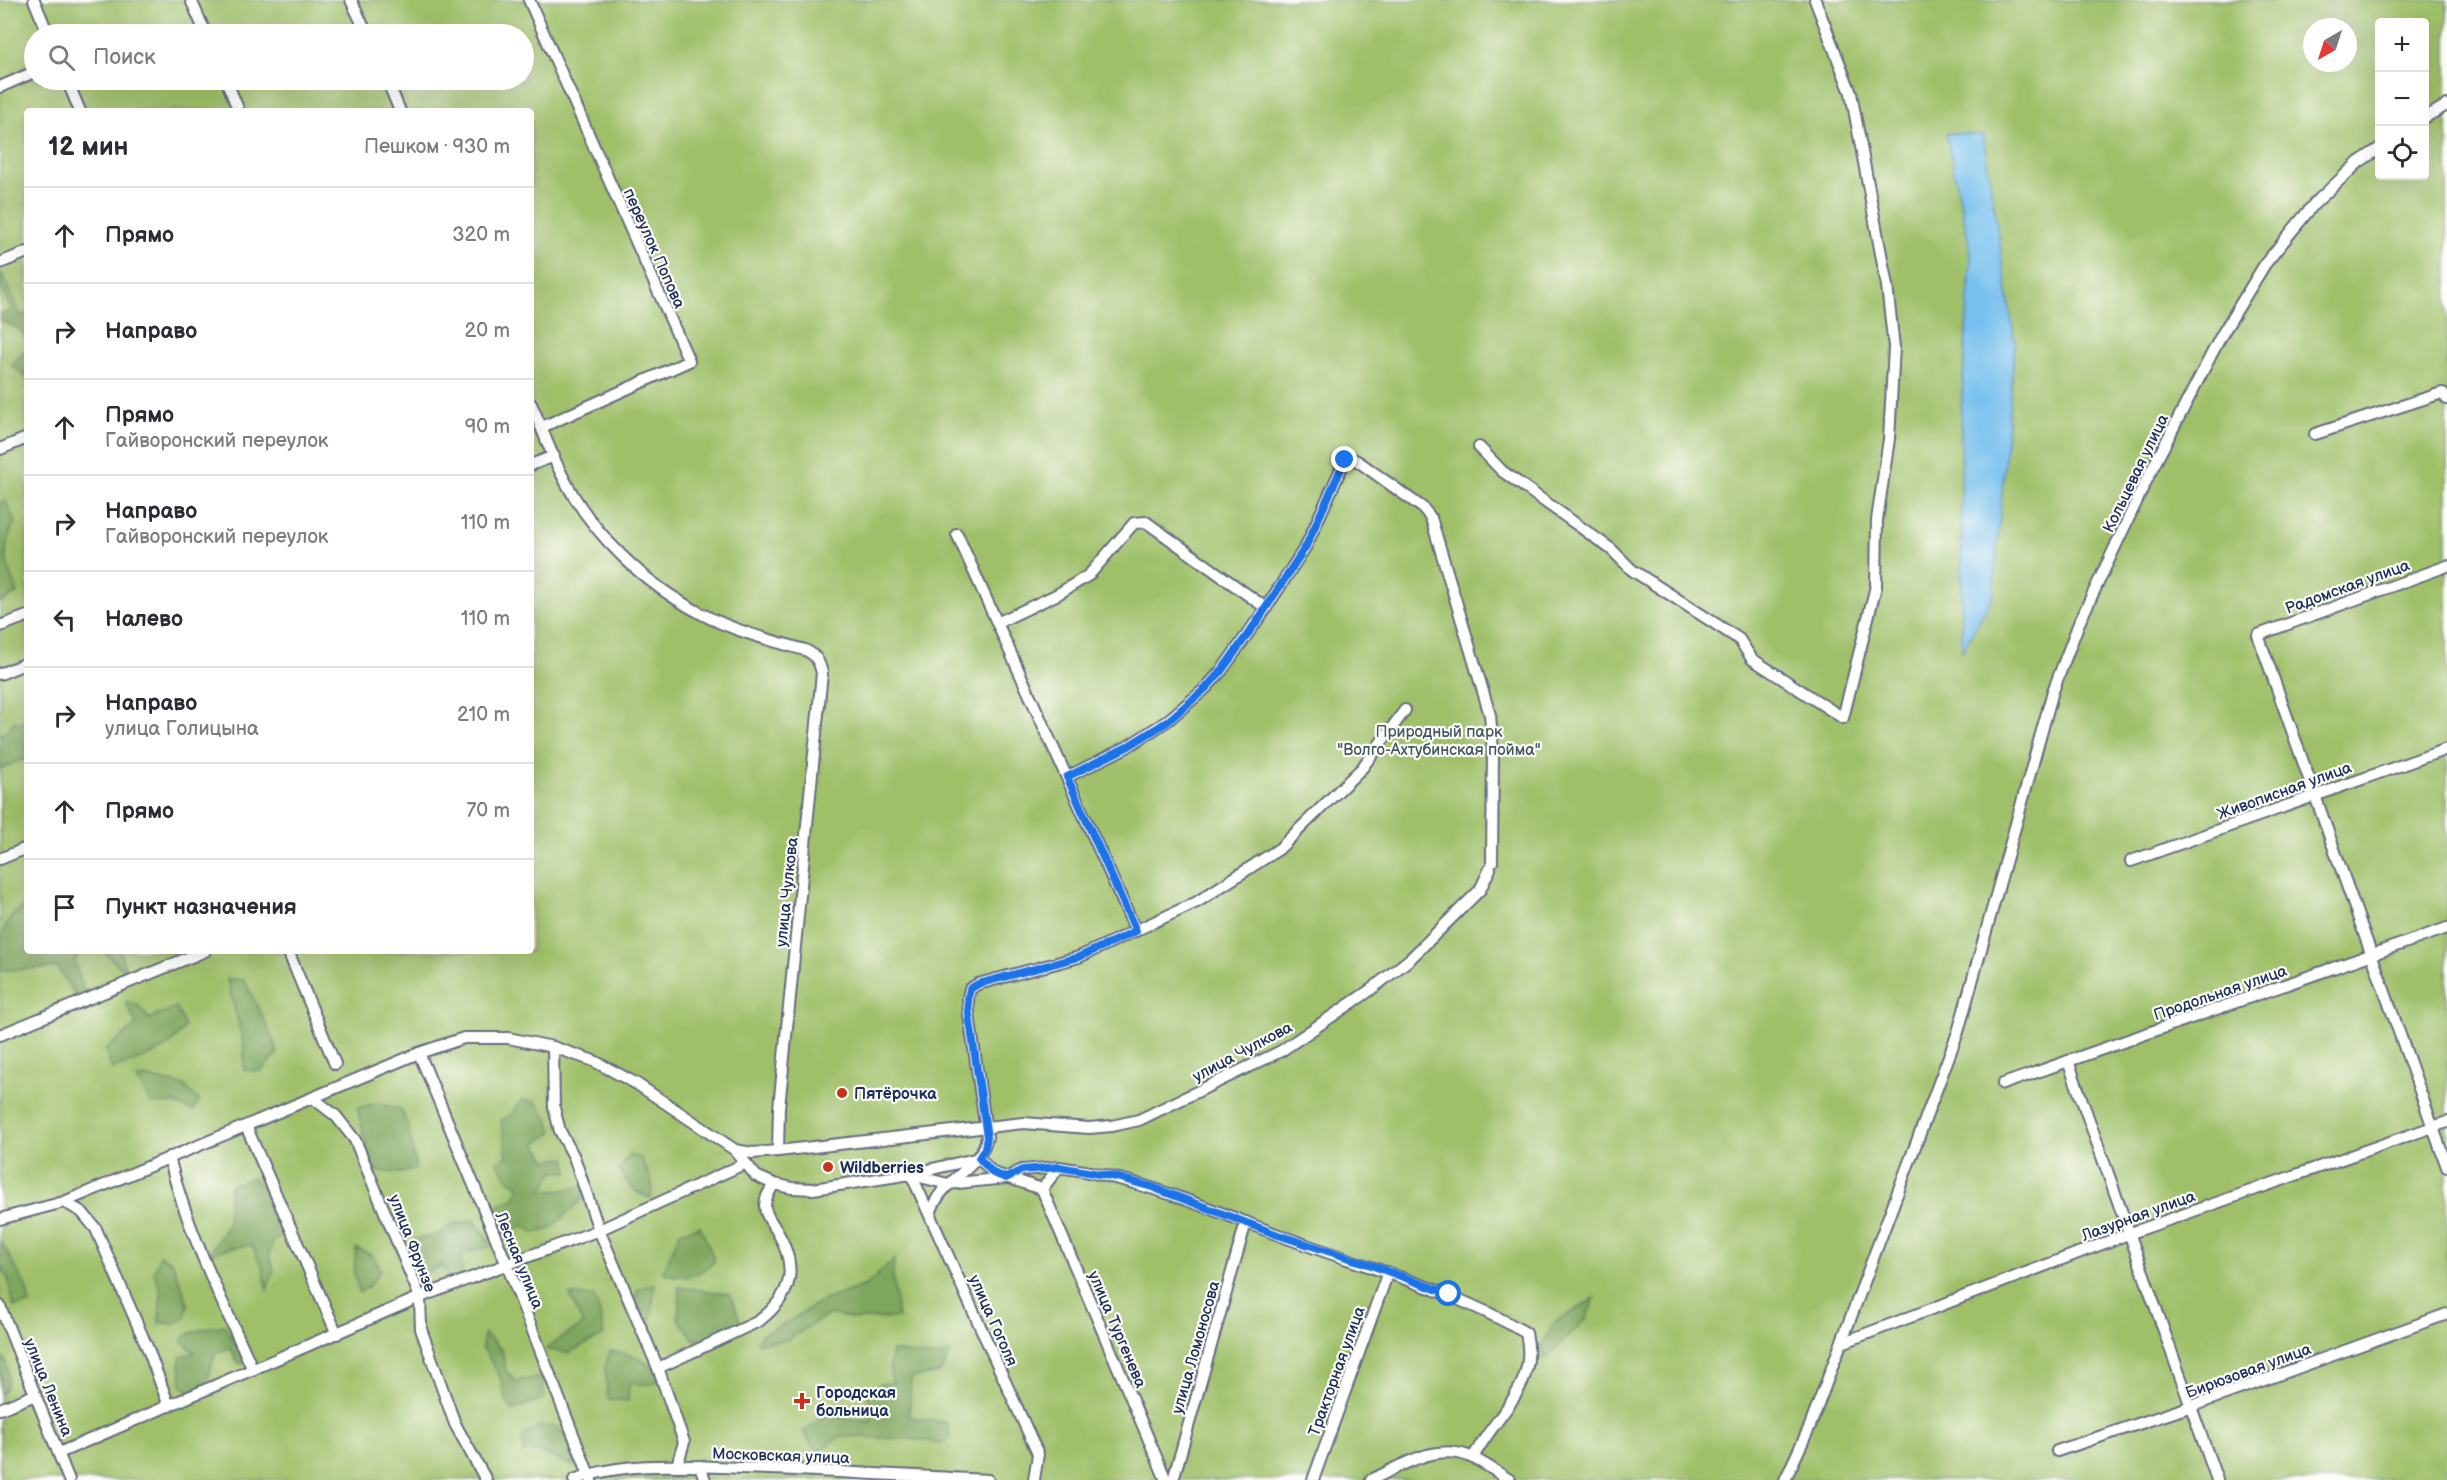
<!DOCTYPE html>
<html lang="ru">
<head>
<meta charset="utf-8">
<style>
  :root { --surface:#fff; --page:#f2f2f3; --text:#2b2b33; --muted:#7c7c81; --line:#e1e1e2 }
  body { margin:0; font-family:"Balsamiq Sans",sans-serif; background:var(--page); color:var(--text) }
  .controls { position:absolute; right:18px; top:18px; display:grid; overflow:hidden; border-radius:6px; box-shadow:0 6px 24px #0002 }
  .controls button { width:54px; height:54px; display:grid; place-items:center; padding:0; border:0; border-bottom:2px solid var(--line); background:var(--surface); color:var(--text); font:30px sans-serif }
  .compass { position:absolute; left:2303px; top:18px; width:54px; height:54px; border-radius:50%; background:var(--surface); box-shadow:0 6px 24px #0002; rotate:219deg }
  .stop { position:absolute; width:18px; height:18px; margin:-14px; border:4px solid #1a73e8; border-radius:50%; background:#fff }
  .stop.end { background:#1a73e8; border-color:#fff; box-shadow:0 2px 6px #0008 }
  .list { margin:0; padding:0; list-style:none }
  h2 { display:flex; justify-content:space-between; align-items:center; height:78px; margin:0; padding:0 24px; font-size:26px }
  h2 small { font-size:20px; font-weight:400; color:var(--muted) }
  .list li { display:grid; grid-template-columns:39px 1fr auto; gap:18px; align-items:center; box-sizing:border-box; height:96px; padding:0 24px; border-top:2px solid var(--line) }
  .list b { display:block; font-size:22px; white-space:nowrap }
  .list p { margin:0; font-size:20px; white-space:nowrap; color:var(--muted) }
  .list em { font-size:20px; font-style:normal; color:var(--muted) }
  .icon { flex:none; width:33px; height:33px; fill:none; stroke:currentColor; stroke-width:2; stroke-linecap:round; stroke-linejoin:round }
  .map { position:relative; flex:none; width:2447px; height:1480px; overflow:hidden }
  .search { position:absolute; background:var(--surface); box-shadow:0 6px 24px #0002; left:24px; top:24px; width:510px; height:66px; display:flex; align-items:center; gap:15px; box-sizing:border-box; padding:0 21px; border-radius:33px; color:var(--muted); font-size:22px }
  .panel { position:absolute; background:var(--surface); box-shadow:0 6px 24px #0002; left:24px; top:108px; width:510px; height:846px; border-radius:6px }
  .map>svg:first-child { display:block }
</style>
</head>
<body>
<div class="map">
<svg width="2447" height="1480" viewBox="0 0 2447 1480">
  <rect width="100%" height="100%" fill="#fdfcf7"/>
  <filter id="ink" filterUnits="userSpaceOnUse"><feTurbulence type="fractalNoise" baseFrequency=".0167" numOctaves="2"/><feDisplacementMap in="SourceGraphic" scale="12" xChannelSelector="R" yChannelSelector="G"/><feConvolveMatrix kernelMatrix="1 2 1 2 8 2 1 2 1" color-interpolation-filters="sRGB"/></filter>
  <filter id="wash" filterUnits="userSpaceOnUse"><feTurbulence type="fractalNoise" baseFrequency=".008" numOctaves="4" result="noise"/><feDisplacementMap in="SourceGraphic" scale="24" xChannelSelector="R" yChannelSelector="G"/><feGaussianBlur stdDeviation="1.35" result="paint"/><feColorMatrix in="noise" values="0 0 0 0 0 0 0 0 0 0 0 0 0 0 0 0 0 1.4 0 .05"/><feComposite in="paint" operator="in"/></filter>
  <g filter="url(#wash)">
    <rect width="100%" height="100%" fill="#efddbb"/>
    <!-- green -->
    <path fill="#9fc069" stroke="#5d7864" stroke-width="1.5" fill-rule="evenodd" d="M0,0H2447V1480H0ZM2380,22H2424V176H2380ZM2312,27H2348V63H2312ZM34,34H524V80H34ZM27,111H531V951H27Z"/>
    <!-- forest -->
    <g fill="#7fa65d" stroke="#4d6a5e" stroke-width="1.5">
      <polygon points="2,273 20,315 27,314 27,343 21,330 0,320 0,315 12,311 1,287"/>
      <polygon points="27,349 27,378 11,365"/>
      <path d="M6,501L15,522C0,549 6,566 18,593L0,603V502Z"/>
      <polygon points="14,722 27,722 27,758 0,769 0,734 3,734"/>
      <path d="M27,905V951H81L74,961L85,994L77,997L57,967L0,971C0,942 0,919 27,905Z"/>
      <polygon points="103,951 120,951 126,972"/>
      <polygon points="227,979 244,980 266,1023 278,1053 261,1071 244,1070 244,1046"/>
      <path d="M126,1002L137,1004L149,1019L176,1007L185,1026C167,1055 141,1058 112,1069L105,1050L136,1025Z"/>
      <polygon points="144,1077 184,1085 199,1101 193,1111 174,1103 151,1104 137,1079"/>
      <polygon points="522,1100 536,1102 548,1119 552,1133 536,1143 546,1160 566,1158 568,1172 553,1171 543,1190 557,1191 585,1186 581,1200 557,1223 551,1229 534,1233 524,1225 503,1234 493,1210 503,1203 515,1199 520,1187 509,1180 497,1163 507,1156 501,1121 511,1115"/>
      <path d="M377,1103L401,1109L409,1130L416,1169L401,1173L375,1171C365,1151 364,1129 357,1108Z"/>
      <path d="M629,1155L641,1158L652,1182L651,1198C633,1193 628,1184 619,1169Z"/>
      <polygon points="253,1178 265,1190 269,1211 282,1222 283,1235 273,1242 269,1255 274,1270 267,1290 263,1268 251,1245 225,1249 208,1255 227,1226 230,1185"/>
      <polygon points="474,1220 485,1234 490,1246 461,1255 462,1273 452,1285 443,1266 425,1272 410,1251 413,1240 437,1235 452,1225"/>
      <path d="M700,1226L715,1261C699,1276 683,1281 663,1272L680,1232Z"/>
      <polygon points="1,1241 26,1287 30,1304 14,1307 8,1279 0,1265"/>
      <polygon points="356,1248 372,1255 381,1270 368,1287 359,1293 354,1272"/>
      <polygon points="160,1255 172,1262 181,1284 188,1305 185,1318 176,1324 159,1323 161,1293 154,1272"/>
      <polygon points="894,1259 893,1276 898,1318 855,1319 829,1314 787,1340 757,1343 761,1335 788,1322 817,1303 868,1284"/>
      <polygon points="655,1283 650,1326 643,1322 634,1302 638,1289"/>
      <polygon points="678,1287 730,1294 741,1323 714,1336 695,1341 678,1318 680,1297"/>
      <polygon points="570,1295 594,1296 600,1313 604,1335 568,1353 546,1349 560,1338 583,1325"/>
      <polygon points="1595,1298 1585,1320 1545,1359 1542,1345 1555,1322"/>
      <path d="M225,1325L246,1362L239,1364L230,1348L215,1353L209,1376L195,1395L181,1385L180,1357L195,1353L181,1340C193,1329 209,1328 225,1325Z"/>
      <polygon points="484,1333 502,1350 506,1371 516,1381 542,1377 544,1398 513,1410 507,1403 499,1374 482,1347"/>
      <path d="M610,1351C636,1354 644,1359 662,1378L651,1384H629L628,1401L608,1399L605,1367Z"/>
      <polygon points="892,1351 937,1357 950,1353 940,1373 911,1378 909,1417 947,1423 950,1437 940,1444 924,1440 841,1436 817,1452 803,1432 826,1415 871,1422 868,1395 879,1384 892,1383 890,1365"/>
      <path d="M0,1358L5,1360C9,1372 11,1386 0,1394Z"/>
      <path d="M554,1426C570,1436 574,1447 573,1466C554,1459 546,1451 526,1451L523,1454V1436L538,1427Z"/>
    </g>
    <!-- water -->
    <polygon fill="#76bfee" stroke="#4877a6" stroke-width="1.5" points="1946,133 1983,135 2015,343 1993,596 1962,651 1961,413 1971,253"/>
  </g>
  <g filter="url(#ink)">
    <g fill="none" stroke-linecap="round" stroke-linejoin="round">
      <!-- minor casing -->
      <g stroke="#656c7f" stroke-width="14">
        <g id="minor">
          <polyline points="34,0 48,34"/>
          <polyline points="191,0 206,34"/>
          <polyline points="351,0 367,34"/>
          <polyline points="529,0 689,361 542,427"/>
          <polyline points="67,80 80,111"/>
          <polyline points="226,80 239,111"/>
          <polyline points="387,80 400,111"/>
          <polyline points="0,87 34,72"/>
          <polyline points="2424,118 2447,105"/>
          <polyline points="0,263 27,252"/>
          <path d="M531,404C542,427 550,452 562,475C591,533 644,584 702,614C734,631 770,640 805,650C816,655 819,661 822,673L779,1108L778,1151"/>
          <polyline points="2315,434 2442,393 2447,399"/>
          <polyline points="1479,447 1502,471 1611,549 1632,570 1739,639 1752,659 1843,718 1876,586 1877,520 1889,439 1894,347 1887,286 1851,93 1815,0"/>
          <polyline points="0,449 27,438"/>
          <polyline points="531,465 554,456"/>
          <polyline points="957,534 1136,931"/>
          <polyline points="2447,566 2258,635 2447,1167"/>
          <polyline points="997,623 1058,594 1089,575 1134,523 1146,522 1266,608"/>
          <polyline points="0,626 27,616"/>
          <polyline points="0,674 27,663"/>
          <polyline points="1067,777 1127,747 1167,721 1206,688 1222,670 1266,608 1306,546 1345,460 1349,457 1359,462 1423,508 1431,518 1490,715 1493,752 1492,862"/>
          <polyline points="0,859 27,848"/>
          <polyline points="2131,861 2447,749"/>
          <polyline points="288,951 335,1064"/>
          <polyline points="0,1035 205,951"/>
          <polyline points="553,1047 554,1108 560,1131 574,1157 599,1230 658,1368 684,1442 677,1466"/>
          <polyline points="419,1053 507,1265 591,1480"/>
          <polyline points="2068,1061 2217,1480"/>
          <polyline points="2003,1084 2447,928"/>
          <polyline points="313,1098 336,1116 355,1140 420,1297 421,1329 455,1424 486,1480"/>
          <polyline points="246,1126 337,1334"/>
          <polyline points="735,1150 752,1153 778,1151 1023,1123 1089,1128 1112,1126 1139,1120 1281,1051 1369,991 1410,959 1480,890 1490,869"/>
          <path d="M169,1157C187,1231 222,1300 253,1370"/>
          <polyline points="911,1174 1038,1454 1034,1480"/>
          <polyline points="912,1175 948,1184 1006,1178 1022,1170 1059,1167"/>
          <polyline points="1042,1189 1166,1480"/>
          <polyline points="64,1202 82,1212 96,1229 148,1349 169,1406"/>
          <path d="M930,1215C939,1178 981,1171 987,1137L969,1015L968,998L970,989L978,984L1079,957L1197,902L1279,849L1362,768L1405,710"/>
          <path d="M0,1219L64,1202L419,1053L464,1038H508L553,1047L594,1061L637,1084L735,1150L756,1176L774,1184L792,1188L813,1189L911,1174L979,1158L993,1173L1042,1189L1059,1167C1136,1177 1205,1207 1276,1234C1360,1266 1448,1287 1526,1333C1539,1388 1496,1413 1473,1458"/>
          <polyline points="0,1306 69,1480"/>
          <polyline points="1842,1343 2128,1234 2447,1122"/>
          <path d="M658,1368L759,1321C792,1295 799,1269 777,1231C772,1223 765,1215 765,1206C765,1197 770,1191 774,1184"/>
          <polyline points="0,1409 35,1395"/>
          <polyline points="2057,1451 2192,1406 2447,1314"/>
          <polyline points="59,1453 420,1297 599,1230 744,1164"/>
          <polyline points="700,1466 705,1480"/>
          <path d="M574,1480C625,1460 687,1466 741,1468C824,1470 906,1476 988,1480"/>
          <polyline points="1173,1480 1246,1222"/>
          <polyline points="1313,1480 1388,1272"/>
          <path d="M1371,1480C1403,1465 1438,1441 1473,1458C1486,1464 1498,1473 1510,1480"/>
          <polyline points="1785,1480 1810,1426 1958,1032 2053,691 2079,623 2150,473 2221,336 2265,264 2314,204 2359,162 2380,148"/>
        </g>
      </g>
      <!-- minor -->
      <use href="#minor" stroke="#fff" stroke-width="10"/>
    </g>
  </g>
  <g fill="none" stroke-linecap="round" stroke-linejoin="round" filter="url(#ink)">
    <!-- route -->
    <polyline stroke="#1a73e8" stroke-width="8" points="1345,460 1306,546 1258,620 1222,670 1206,688 1167,722 1127,747 1067,777 1136,931 1079,957 978,984 970,989 968,998 969,1015 987,1137 985,1148 979,1158 993,1173 1006,1178 1022,1170 1059,1167 1116,1177 1152,1187 1278,1235 1371,1265 1449,1294"/>
  </g>
  <!-- markers -->
  <g fill="#c8321e" stroke="#fdfcf7" stroke-width="2">
    <circle cx="842" cy="1093" r="6"/>
    <circle cx="828" cy="1167" r="6"/>
    <path d="M799 1392h6v6h6v6h-6v6h-6v-6h-6v-6h6z"/>
  </g>
  <g text-anchor="middle" stroke-width="4.5" stroke-linejoin="round" paint-order="stroke">
    <!-- street labels -->
    <g font-size="16" fill="#1b2f5e" stroke="#fdfcf7">
      <text transform="translate(655 248) rotate(66)" y="6">переулок Попова</text>
      <text transform="translate(2135 473) rotate(-64)" y="6">Кольцевая улица</text>
      <text transform="translate(2347 586) rotate(-20)" y="6">Радомская улица</text>
      <text transform="translate(2284 790) rotate(-20)" y="6">Живописная улица</text>
      <text transform="translate(786 892) rotate(-84)" y="6">улица Чулкова</text>
      <text transform="translate(2220 992) rotate(-19)" y="6">Продольная улица</text>
      <text transform="translate(1242 1051) rotate(-28)" y="6">улица Чулкова</text>
      <text transform="translate(2138 1215) rotate(-20)" y="6">Лазурная улица</text>
      <text transform="translate(413 1243) rotate(69)" y="6">улица Фрунзе</text>
      <text transform="translate(520 1260) rotate(68)" y="6">Лесная улица</text>
      <text transform="translate(994 1320) rotate(66)" y="6">улица Гоголя</text>
      <text transform="translate(1118 1329) rotate(67)" y="6">улица Тургенева</text>
      <text transform="translate(1195 1347) rotate(-74)" y="6">улица Ломоносова</text>
      <text transform="translate(2248 1370) rotate(-20)" y="6">Бирюзовая улица</text>
      <text transform="translate(1336 1371) rotate(-70)" y="6">Тракторная улица</text>
      <text transform="translate(49 1387) rotate(68)" y="6">улица Ленина</text>
      <text transform="translate(781 1455) rotate(2)" y="6">Московская улица</text>
    </g>
    <!-- park labels -->
    <g font-size="16" fill="#435a61" stroke="#fdfcf7">
      <text x="1439" y="737">Природный парк<tspan x="1439" dy="18">"Волго-Ахтубинская пойма"</tspan></text>
    </g>
    <!-- poi labels -->
    <g font-size="16" font-weight="bold" fill="#1b2f5e" stroke="#fdfcf7" text-anchor="start">
      <text x="854" y="1099">Пятёрочка</text>
      <text x="840" y="1173">Wildberries</text>
      <text x="816" y="1398">Городская<tspan x="816" dy="18">больница</tspan></text>
    </g>
  </g>
</svg>
<div class="controls">
<button>+</button>
<button>−</button>
<button><svg class="icon" aria-label="locate" viewBox="0 0 24 24"><circle cx="12" cy="12" r="6"/><path d="M12 2v4M12 18v4M2 12h4M18 12h4"/></svg></button>
</div>
<svg class="compass" viewBox="-18 -18 36 36"><path d="M0-13l5 13h-10z" fill="#e53935"/><path d="M0 13l5-13h-10z" fill="#7c7c81"/></svg>
<div class="stop" style="left:1449px;top:1294px"></div>
<div class="stop end" style="left:1345px;top:460px"></div>
<div class="search"><svg class="icon" aria-label="search" viewBox="0 0 24 24"><circle cx="10" cy="10" r="6"/><path d="M15 15l6 6"/></svg>Поиск</div>
<section class="panel">
<h2>12 мин<small>Пешком · 930 m</small></h2>
<ul class="list">
<li><svg class="icon" aria-label="ahead" viewBox="0 0 24 24"><path d="M12 20V5M6 11l6-6 6 6"/></svg><div><b>Прямо</b></div><em>320 m</em></li>
<li><svg class="icon" aria-label="right" viewBox="0 0 24 24"><path d="M7 20v-9h11M14 6l5 5-5 5"/></svg><div><b>Направо</b></div><em>20 m</em></li>
<li><svg class="icon" aria-label="ahead" viewBox="0 0 24 24"><path d="M12 20V5M6 11l6-6 6 6"/></svg><div><b>Прямо</b><p>Гайворонский переулок</p></div><em>90 m</em></li>
<li><svg class="icon" aria-label="right" viewBox="0 0 24 24"><path d="M7 20v-9h11M14 6l5 5-5 5"/></svg><div><b>Направо</b><p>Гайворонский переулок</p></div><em>110 m</em></li>
<li><svg class="icon" aria-label="left" viewBox="0 0 24 24"><path d="M17 20v-9H6M10 6l-5 5 5 5"/></svg><div><b>Налево</b></div><em>110 m</em></li>
<li><svg class="icon" aria-label="right" viewBox="0 0 24 24"><path d="M7 20v-9h11M14 6l5 5-5 5"/></svg><div><b>Направо</b><p>улица Голицына</p></div><em>210 m</em></li>
<li><svg class="icon" aria-label="ahead" viewBox="0 0 24 24"><path d="M12 20V5M6 11l6-6 6 6"/></svg><div><b>Прямо</b></div><em>70 m</em></li>
<li><svg class="icon" aria-label="arrive" viewBox="0 0 24 24"><path d="M6 21V4h12l-3 4 3 4H6"/></svg><div><b>Пункт назначения</b></div></li>
</ul>
</section>
</div>
</body>
</html>
